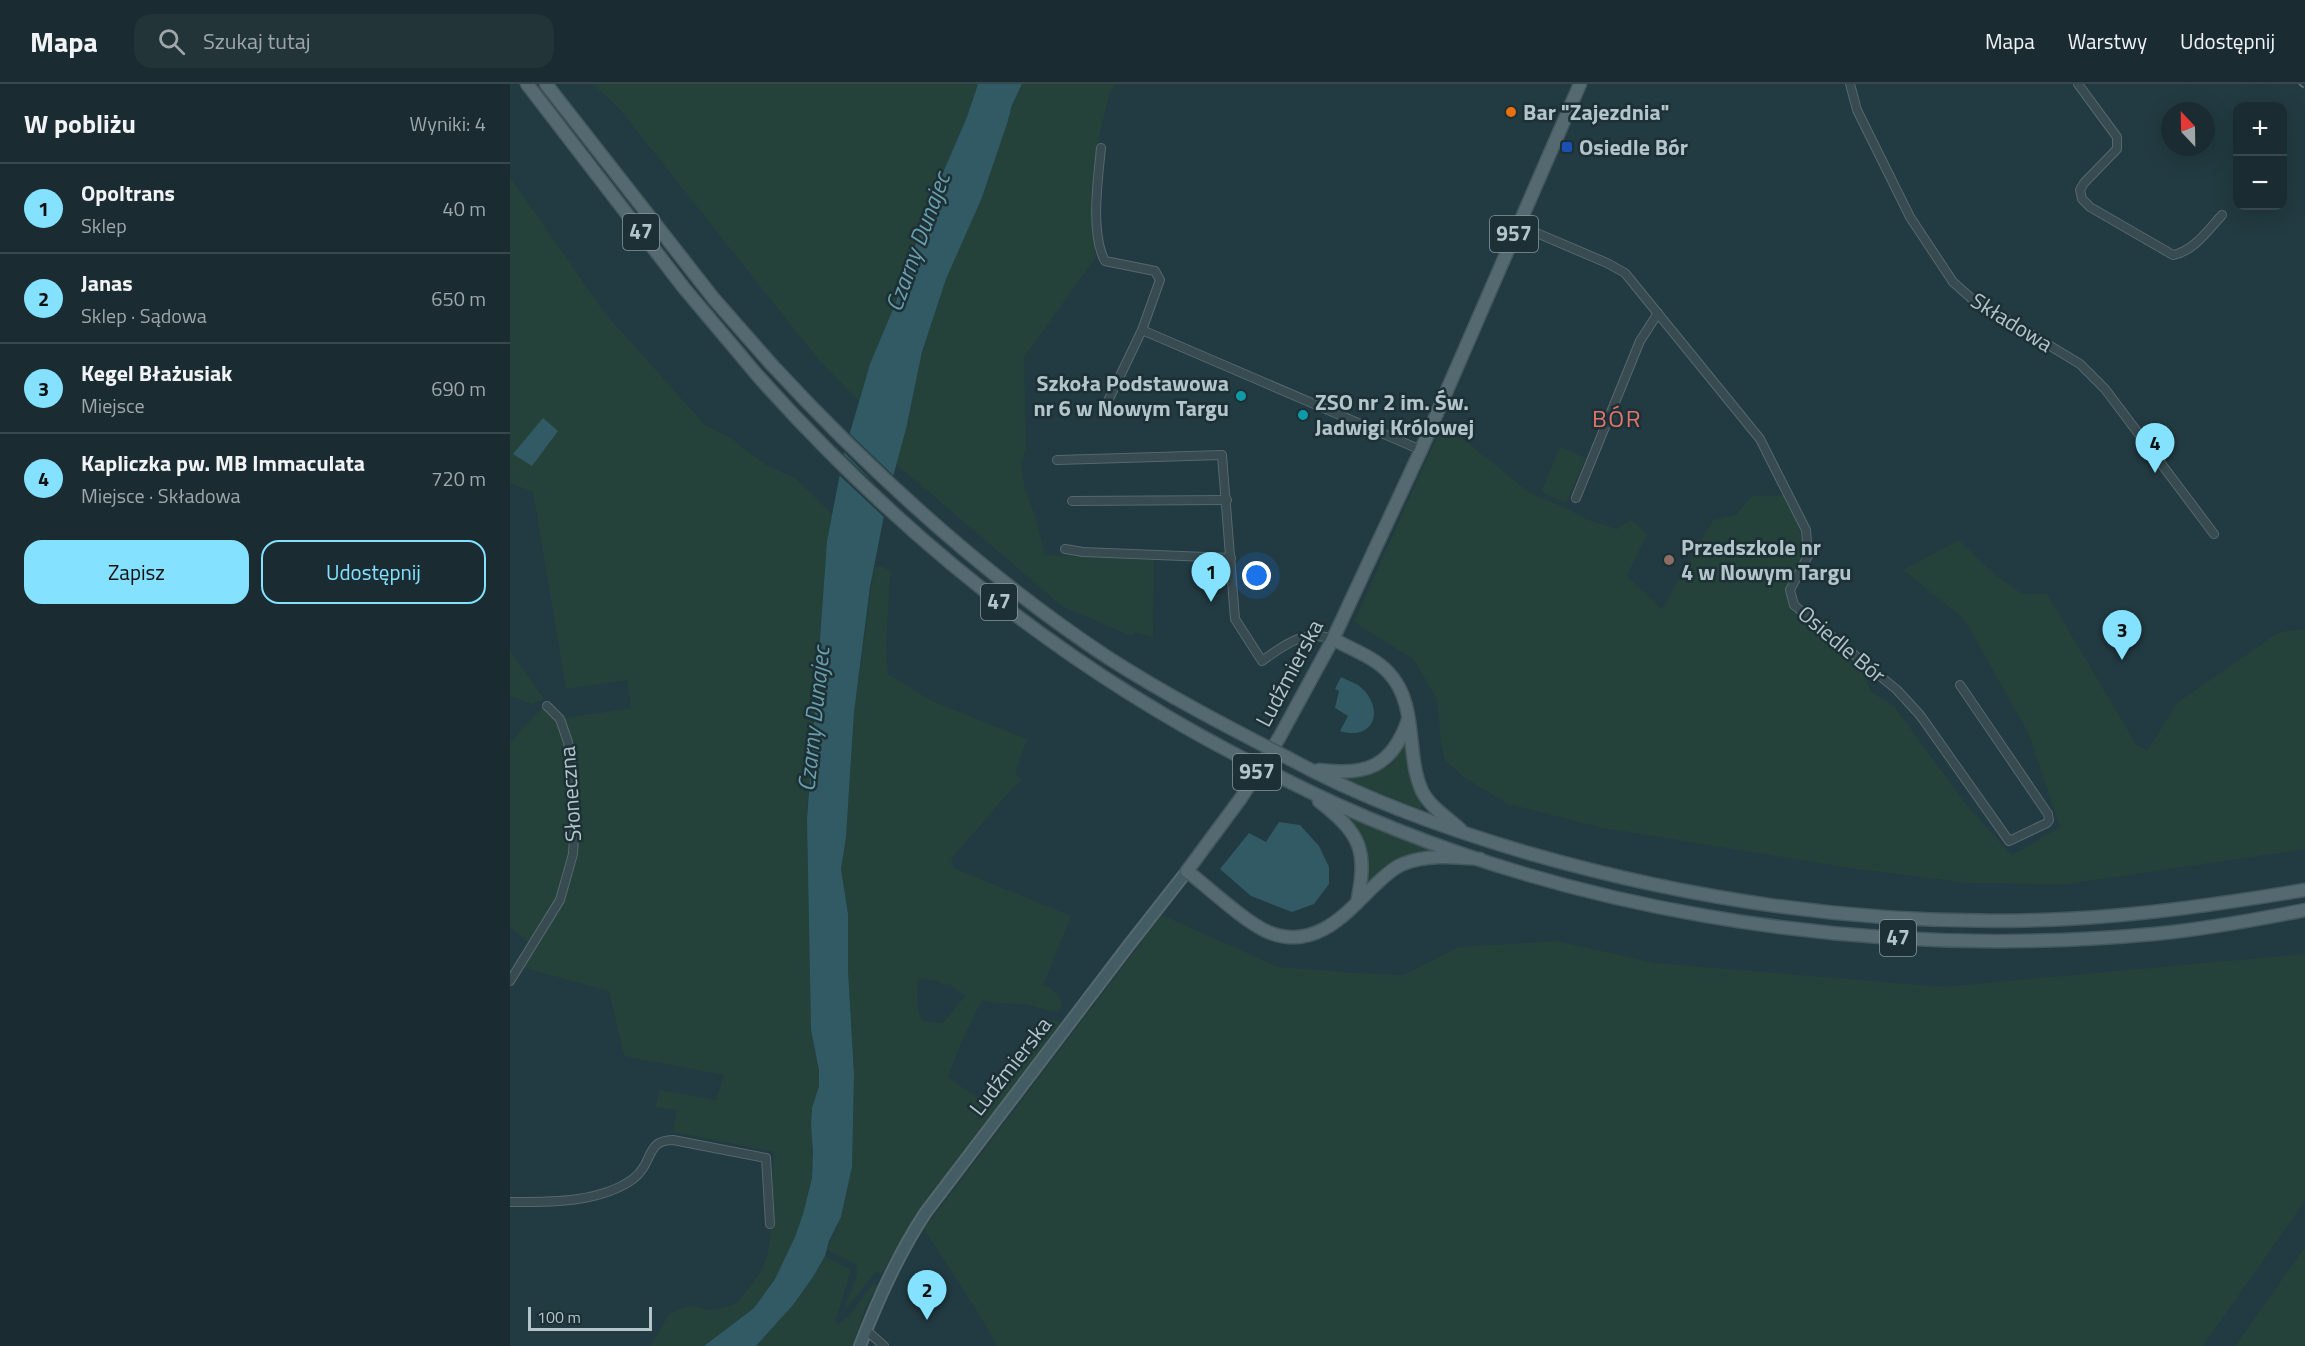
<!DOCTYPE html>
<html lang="pl">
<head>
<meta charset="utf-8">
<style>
  :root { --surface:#1a2c31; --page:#233439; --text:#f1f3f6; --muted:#9fa7ab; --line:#38484d; --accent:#84e1ff }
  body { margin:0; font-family:"Titillium Web",sans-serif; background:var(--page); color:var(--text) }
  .controls { position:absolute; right:18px; top:18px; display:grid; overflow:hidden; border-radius:12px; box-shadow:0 6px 24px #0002 }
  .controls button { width:54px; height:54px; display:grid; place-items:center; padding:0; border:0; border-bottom:2px solid var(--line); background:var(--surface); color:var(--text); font:30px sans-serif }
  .compass { position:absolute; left:1651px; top:18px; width:54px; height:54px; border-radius:50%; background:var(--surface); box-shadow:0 6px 24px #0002; rotate:338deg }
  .scale { position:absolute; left:18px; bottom:15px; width:124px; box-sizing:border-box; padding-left:6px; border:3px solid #b3c5cb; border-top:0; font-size:16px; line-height:21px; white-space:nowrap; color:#b3c5cb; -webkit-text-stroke:4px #1c3035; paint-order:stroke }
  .you { position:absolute; left:747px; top:492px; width:21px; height:21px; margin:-15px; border:4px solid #fff; border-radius:50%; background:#1a73e8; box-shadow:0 0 0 9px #1a73e833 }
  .badge { display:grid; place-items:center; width:39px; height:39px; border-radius:50%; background:var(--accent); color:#111; font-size:20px; font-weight:700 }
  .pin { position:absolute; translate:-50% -50px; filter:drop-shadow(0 2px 3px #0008) }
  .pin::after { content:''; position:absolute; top:32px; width:21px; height:18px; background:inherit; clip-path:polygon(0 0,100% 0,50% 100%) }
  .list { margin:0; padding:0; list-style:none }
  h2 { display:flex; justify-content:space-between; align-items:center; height:78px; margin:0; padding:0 24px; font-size:26px }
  h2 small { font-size:20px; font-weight:400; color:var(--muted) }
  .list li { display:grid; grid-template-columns:39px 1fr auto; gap:18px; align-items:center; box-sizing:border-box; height:90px; padding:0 24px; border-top:2px solid var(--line) }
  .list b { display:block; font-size:22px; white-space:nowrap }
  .list p { margin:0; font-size:20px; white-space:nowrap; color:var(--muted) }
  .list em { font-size:20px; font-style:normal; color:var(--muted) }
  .actions { display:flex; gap:12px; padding:18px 24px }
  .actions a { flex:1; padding:14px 0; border:2px solid var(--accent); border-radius:18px; text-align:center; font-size:21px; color:var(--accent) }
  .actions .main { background:var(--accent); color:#111 }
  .icon { flex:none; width:33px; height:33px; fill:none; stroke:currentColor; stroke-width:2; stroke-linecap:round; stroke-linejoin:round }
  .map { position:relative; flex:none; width:1795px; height:1262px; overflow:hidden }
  header { display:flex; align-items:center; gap:36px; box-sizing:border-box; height:84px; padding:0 30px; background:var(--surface); border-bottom:2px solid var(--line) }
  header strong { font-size:28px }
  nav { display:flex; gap:33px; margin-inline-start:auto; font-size:21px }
  .search { width:420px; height:54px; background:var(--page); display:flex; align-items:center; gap:15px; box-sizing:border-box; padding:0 21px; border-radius:18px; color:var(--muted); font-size:22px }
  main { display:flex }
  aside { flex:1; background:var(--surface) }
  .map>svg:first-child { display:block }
</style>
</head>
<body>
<header>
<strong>Mapa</strong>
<div class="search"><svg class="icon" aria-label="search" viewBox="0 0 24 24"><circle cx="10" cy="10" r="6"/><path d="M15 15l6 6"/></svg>Szukaj tutaj</div>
<nav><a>Mapa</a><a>Warstwy</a><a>Udostępnij</a></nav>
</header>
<main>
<aside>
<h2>W pobliżu<small>Wyniki: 4</small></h2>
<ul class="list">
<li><span class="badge">1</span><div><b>Opoltrans</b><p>Sklep</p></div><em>40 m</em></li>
<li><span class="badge">2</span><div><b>Janas</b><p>Sklep · Sądowa</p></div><em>650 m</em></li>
<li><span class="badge">3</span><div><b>Kegel Błażusiak</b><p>Miejsce</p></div><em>690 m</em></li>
<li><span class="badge">4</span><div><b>Kapliczka pw. MB Immaculata</b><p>Miejsce · Składowa</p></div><em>720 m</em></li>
</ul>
<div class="actions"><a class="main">Zapisz</a><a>Udostępnij</a></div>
</aside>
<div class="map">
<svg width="1795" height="1262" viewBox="0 0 1795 1262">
  <rect width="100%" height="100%" fill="#223a41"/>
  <!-- green -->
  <g fill="#24423a" fill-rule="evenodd">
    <polygon points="82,0 468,0 457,33 426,105 422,123 394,187 386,218 360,280 349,317 308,275 107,22"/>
    <polygon points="512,0 606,0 599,10 589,54 584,123 586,173 514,273 516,365 511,380 515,406 525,431 535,471 644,476 643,553 624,548 622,552 552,522 386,380 396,345 412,268 436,195 471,116 497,40 502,21"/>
    <polygon points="0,93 94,228 195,341 222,355 257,382 285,394 322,430 317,457 297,727 301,946 309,986 309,1002 302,1024 301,1041 303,1068 302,1094 293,1131 283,1160 265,1195 244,1224 194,1262 141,1262 159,1230 174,1224 183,1222 195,1226 205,1226 227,1219 250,1189 257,1172 260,1157 264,1068 163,1048 167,1026 145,1023 150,1006 206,1016 214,991 114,972 99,907 14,884 26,865 0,843 0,659 32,624 39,627 45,636 121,624 117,596 56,605 23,408 0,399"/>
    <polygon points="933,339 1020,409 1056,424 1078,436 1107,445 1121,436 1137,450 1117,492 1152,525 1203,436 1226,431 1242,412 1274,411 1289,444 1294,469 1277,504 1279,522 1350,579 1361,608 1384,622 1458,723 1502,771 1550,743 1519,650 1454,535 1393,486 1449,456 1485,491 1513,510 1537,510 1626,660 1637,667 1667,619 1759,555 1770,548 1795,545 1795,765 1557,800 1457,799 1333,783 1089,743 998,720 954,693 935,677 931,659 927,615 903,575 844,538"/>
    <polygon points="1050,363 1076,374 1056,419 1031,408"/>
    <path d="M364,483H374L382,489C378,498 380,503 379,512C377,539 376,564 378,590L420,616L517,655L505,691L513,695L500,707L441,775L444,784L561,832L533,902C542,902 551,912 552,921L548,927C534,928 523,920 510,920C496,919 485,920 472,916L452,957L438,993L473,1018L518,962L527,945L535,938L543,935L551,938L413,1122L371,1190L366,1188L333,1228L347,1191L346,1180L317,1166L331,1133L342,1084L344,991L338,886V830L331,785L336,753L344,628ZM409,894L429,897L432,901L439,900L455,912L433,939L413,937C406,928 406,905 409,894Z"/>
    <polygon points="0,565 1,568 34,615 22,620 0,612"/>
    <path d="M897,658C897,683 900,699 913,719L910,725L829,692H847L880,682Z"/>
    <path d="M840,735L927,765C896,771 879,778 858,801C860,777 854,754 840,735Z"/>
    <polygon points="652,831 768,883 843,889 894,891 949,863 1047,857 1145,879 1432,903 1795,870 1795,1117 1693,1262 487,1262 472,1235 414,1145"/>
    <polygon points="1795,1163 1795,1262 1725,1262"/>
    <polygon points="315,1172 341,1186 325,1238 329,1240 339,1232 363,1200 368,1201 355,1224 343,1262 246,1262 283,1221 303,1193"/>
  </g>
  <!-- water -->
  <g fill="#315a65">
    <polygon points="468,0 512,0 502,21 497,40 471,116 436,195 412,268 396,345 378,411 360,503 344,628 336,753 331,785 338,830 338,886 344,991 342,1083 331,1133 319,1157 315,1172 303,1193 283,1221 246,1262 194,1262 244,1224 265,1195 285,1153 293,1130 302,1094 303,1068 301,1041 302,1024 309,1002 309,986 301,946 297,735 317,457 334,369 360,280 386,218 394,187 422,123 426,105 457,33"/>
    <polygon points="33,334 48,347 22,382 3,370"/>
    <path d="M831,593C836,596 843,598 848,601C875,621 867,658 830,647L838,632L825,624L829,607L825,605Z"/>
    <polygon points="769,738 790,741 809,762 819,783 819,800 804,820 782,828 741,812 710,785 739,749 756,758"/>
  </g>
  <!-- pier -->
  <polygon fill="#223a41" points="337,347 386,394 376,435 327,389 331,368 366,401 332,366"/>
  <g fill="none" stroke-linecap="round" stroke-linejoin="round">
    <!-- minor casing -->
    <g stroke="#55686e" stroke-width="10">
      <g id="minor">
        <polyline points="1340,0 1347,26 1400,133 1443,198 1461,214 1570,280 1595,305 1704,450"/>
        <path d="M1568,0L1607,53V65L1574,99L1570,106L1572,115L1580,123L1663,171C1684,167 1698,146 1712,131"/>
        <path d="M591,64C588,95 580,149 595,177L645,187L650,196L632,246L597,319"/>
        <polyline points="1008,141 1097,179 1115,189 1250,355 1296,446 1298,472 1280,506 1284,521 1387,606 1410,631 1499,757 1537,739 1539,736 1538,730 1450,601"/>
        <polyline points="632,246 911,366"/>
        <path d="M547,376L712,371L725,535L752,577C774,561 794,545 823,555"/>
        <polyline points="1066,414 1130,257 1148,229"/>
        <polyline points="562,417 717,416"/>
        <polyline points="555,465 573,468 721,474"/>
        <polyline points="0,897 50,816 63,770 65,738 63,695 58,658 50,635 37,622"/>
        <path d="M0,1118C39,1118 90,1119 123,1095C144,1079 135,1056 163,1056L256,1074L260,1140"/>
        <polyline points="356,1246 374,1262"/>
      </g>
    </g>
    <!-- secondary casing -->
    <g stroke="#55686e" stroke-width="14">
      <path id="secondary" d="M350,1262C368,1215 388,1170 416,1128L619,861L677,787"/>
    </g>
    <!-- primary casing -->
    <g stroke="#43575c" stroke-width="15">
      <g id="primary">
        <polyline points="17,0 174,204 248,292"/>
        <polyline points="36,0 204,215 262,281"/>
        <path d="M823,555C841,565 864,573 878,588C909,620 895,670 912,707C920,723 938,734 951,746"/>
        <path d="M780,675C855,716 936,745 1018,769C1192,819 1375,844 1556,835C1636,831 1716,819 1795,806"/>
        <path d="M809,686C856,692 882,683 898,636"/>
        <path d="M770,693C1033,827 1350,877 1644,850C1694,845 1745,836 1795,826"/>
        <path d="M809,717C851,750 858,766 847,819"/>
        <path d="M970,775C945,773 918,770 893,780C882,784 873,794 864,802C835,831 804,867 758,848C735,838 699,804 677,787L731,714L769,654L823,555L911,366L1070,0"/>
      </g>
    </g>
    <!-- minor -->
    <use href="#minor" stroke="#374b50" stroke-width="8"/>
    <!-- secondary -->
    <use href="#secondary" stroke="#445c64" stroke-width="10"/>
    <!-- primary -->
    <use href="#primary" stroke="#556a70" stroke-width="12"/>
    <!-- rail -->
    <polyline stroke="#587178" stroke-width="2" stroke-dasharray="6 6" stroke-linecap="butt" points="1789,0 1795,5"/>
    <!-- primary-bridge casing -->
    <g stroke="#43575c" stroke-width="15" stroke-linecap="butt">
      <g id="primary-bridge">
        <path d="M262,281C363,390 472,490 597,573C656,611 718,643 780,675"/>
        <path d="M248,292C396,458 570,596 770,693"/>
      </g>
    </g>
    <!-- primary-bridge -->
    <use href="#primary-bridge" stroke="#556a70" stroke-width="12"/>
  </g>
  <!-- markers -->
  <circle fill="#e8710a" stroke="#1c3035" stroke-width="2" cx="1001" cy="28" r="6"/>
  <rect fill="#1a4fb4" stroke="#1c3035" stroke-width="2" x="1051" y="57" width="12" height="12" rx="3"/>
  <g fill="#0f9aa8" stroke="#1c3035" stroke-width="2">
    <circle cx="731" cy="312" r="6"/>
    <circle cx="793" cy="331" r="6"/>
  </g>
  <circle fill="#8d6e63" stroke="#1c3035" stroke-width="2" cx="1159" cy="476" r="6"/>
  <g text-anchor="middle" stroke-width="5" stroke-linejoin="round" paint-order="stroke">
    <!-- shield labels -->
    <g fill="#1c3035" stroke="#86989e" stroke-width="1.5">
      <rect x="113" y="130" width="36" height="36" rx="4.5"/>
      <rect x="980" y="132" width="48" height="36" rx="4.5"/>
      <rect x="471" y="500" width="36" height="36" rx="4.5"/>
      <rect x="723" y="670" width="48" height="36" rx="4.5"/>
      <rect x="1370" y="836" width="36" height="36" rx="4.5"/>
    </g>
    <g font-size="21" font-weight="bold" fill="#b3c5cb">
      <text x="131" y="155">47</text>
      <text x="1004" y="157">957</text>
      <text x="489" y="525">47</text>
      <text x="747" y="695">957</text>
      <text x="1388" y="861">47</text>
    </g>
    <!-- poi labels -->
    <g font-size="22" font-weight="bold" fill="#b3c5cb" stroke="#1c3035" text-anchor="start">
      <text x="1013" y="36">Bar "Zajezdnia"</text>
      <text x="1069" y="71">Osiedle Bór</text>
      <text x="719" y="307" text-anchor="end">Szkoła Podstawowa<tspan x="719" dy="25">nr 6 w Nowym Targu</tspan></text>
      <text x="805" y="326">ZSO nr 2 im. Św.<tspan x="805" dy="25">Jadwigi Królowej</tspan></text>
      <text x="1171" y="471">Przedszkole nr<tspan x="1171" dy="25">4 w Nowym Targu</tspan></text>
    </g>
    <!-- street labels -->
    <g font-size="22" fill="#b3c5cb" stroke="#1c3035">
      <text transform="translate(1502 238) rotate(32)" y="8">Składowa</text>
      <text transform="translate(1332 560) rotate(40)" y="8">Osiedle Bór</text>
      <text transform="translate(779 589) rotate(-62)" y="8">Ludźmierska</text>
      <text transform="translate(60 710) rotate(-94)" y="8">Słoneczna</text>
      <text transform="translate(500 982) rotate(-52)" y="8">Ludźmierska</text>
    </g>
    <!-- water labels -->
    <g font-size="24" font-style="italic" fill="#699fad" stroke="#1c3035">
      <text transform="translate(408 158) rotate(-70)" y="8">Czarny Dunajec</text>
      <text transform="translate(304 635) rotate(-84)" y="8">Czarny Dunajec</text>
    </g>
    <!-- neighbourhood labels -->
    <g font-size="24" letter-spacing="1.5" fill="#e1746b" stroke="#1c3035">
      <text x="1107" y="343">BÓR</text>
    </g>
  </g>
</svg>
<div class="controls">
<button>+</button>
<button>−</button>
</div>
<svg class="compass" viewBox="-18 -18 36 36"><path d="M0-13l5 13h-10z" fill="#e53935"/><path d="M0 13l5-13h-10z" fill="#9fa7ab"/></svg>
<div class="scale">100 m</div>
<div class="you"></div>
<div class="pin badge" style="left:701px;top:518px">1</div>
<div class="pin badge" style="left:417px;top:1236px">2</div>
<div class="pin badge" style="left:1612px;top:576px">3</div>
<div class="pin badge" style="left:1645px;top:389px">4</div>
</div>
</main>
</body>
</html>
